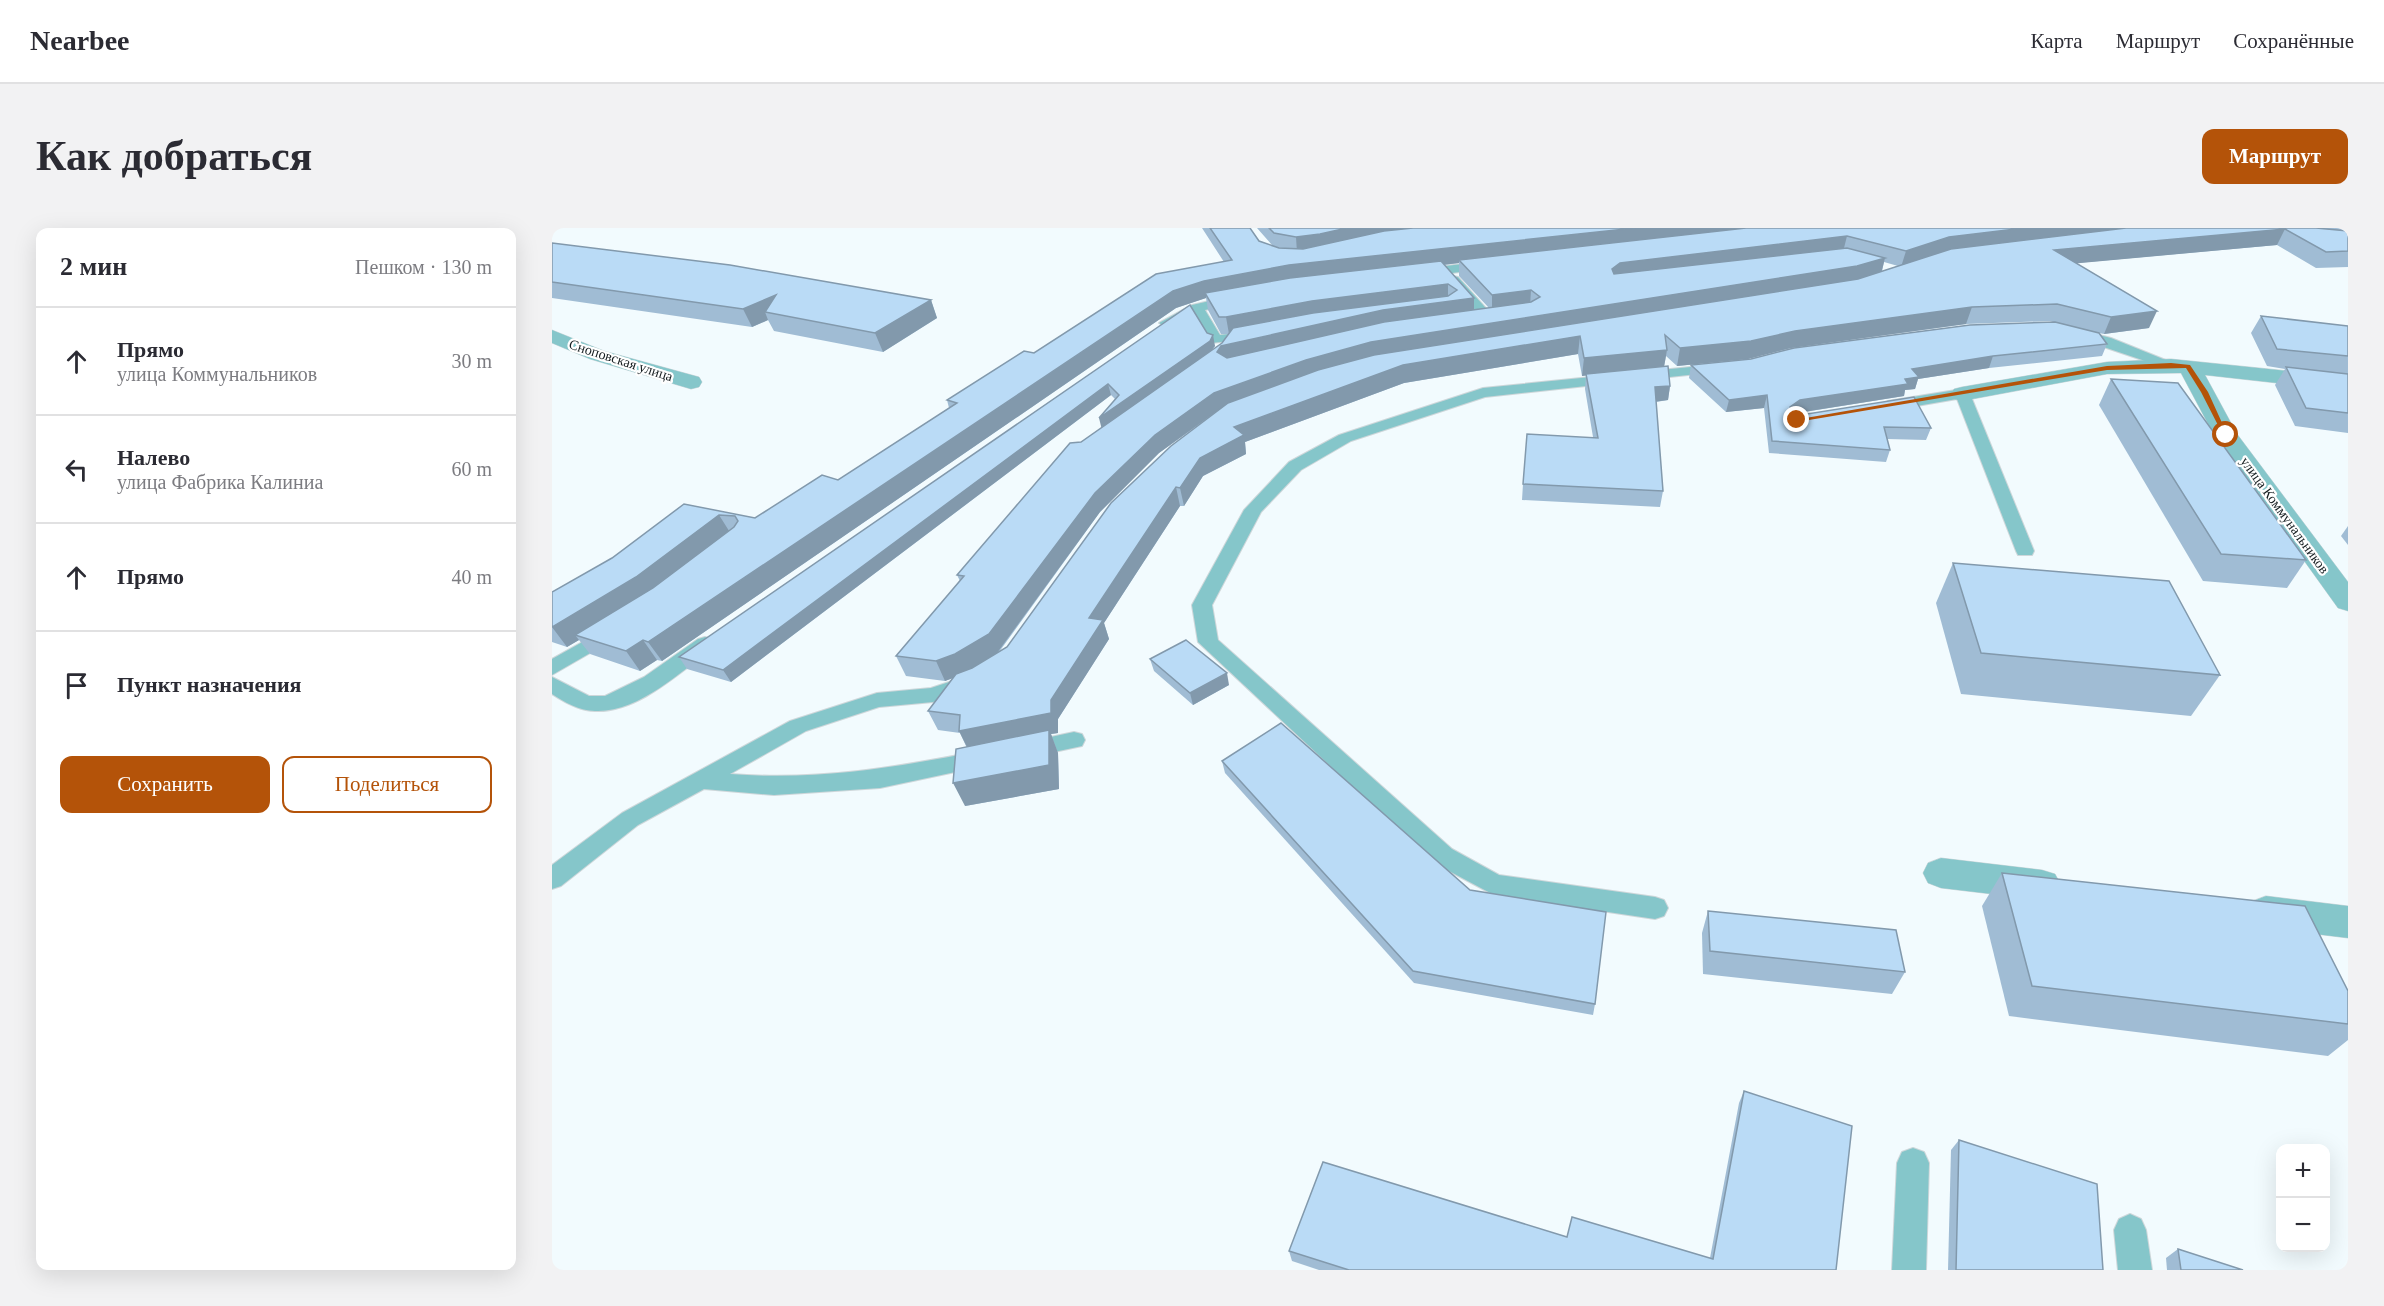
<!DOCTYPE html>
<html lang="ru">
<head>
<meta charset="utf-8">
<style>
  :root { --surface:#fff; --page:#f2f2f3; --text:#2b2b33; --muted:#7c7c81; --line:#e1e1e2; --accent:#b45309 }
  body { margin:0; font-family:"Times New Roman",serif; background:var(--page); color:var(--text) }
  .controls { position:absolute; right:18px; bottom:18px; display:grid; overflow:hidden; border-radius:12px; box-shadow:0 6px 24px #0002 }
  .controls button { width:54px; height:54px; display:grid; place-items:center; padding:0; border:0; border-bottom:2px solid var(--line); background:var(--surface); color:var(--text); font:30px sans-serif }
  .stop { position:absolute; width:18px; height:18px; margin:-14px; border:4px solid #b45309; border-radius:50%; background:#fff }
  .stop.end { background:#b45309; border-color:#fff; box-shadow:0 2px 6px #0008 }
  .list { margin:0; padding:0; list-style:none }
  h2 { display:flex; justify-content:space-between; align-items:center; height:78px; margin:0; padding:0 24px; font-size:26px }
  h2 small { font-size:20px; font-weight:400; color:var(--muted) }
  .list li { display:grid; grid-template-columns:39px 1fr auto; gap:18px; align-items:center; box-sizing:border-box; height:108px; padding:0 24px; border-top:2px solid var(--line) }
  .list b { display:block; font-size:22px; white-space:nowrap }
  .list p { margin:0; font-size:20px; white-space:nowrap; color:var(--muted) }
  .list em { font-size:20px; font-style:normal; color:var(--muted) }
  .actions { display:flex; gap:12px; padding:18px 24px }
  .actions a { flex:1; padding:14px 0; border:2px solid var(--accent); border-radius:12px; text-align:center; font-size:21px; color:var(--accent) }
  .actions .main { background:var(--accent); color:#fff }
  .icon { flex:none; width:33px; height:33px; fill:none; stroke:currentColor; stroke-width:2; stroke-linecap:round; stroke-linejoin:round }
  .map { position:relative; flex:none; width:1796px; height:1042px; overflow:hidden; border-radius:12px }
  header { display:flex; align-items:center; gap:36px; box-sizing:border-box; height:84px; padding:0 30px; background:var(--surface); border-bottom:2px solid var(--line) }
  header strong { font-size:28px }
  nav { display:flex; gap:33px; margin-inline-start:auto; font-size:21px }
  .intro { display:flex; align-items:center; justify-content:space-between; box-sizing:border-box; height:144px; padding:0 36px }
  h1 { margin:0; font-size:42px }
  .button { padding:15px 27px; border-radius:12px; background:var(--accent); color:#fff; font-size:21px; font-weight:700 }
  main { display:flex; gap:36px; padding:0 36px }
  aside { flex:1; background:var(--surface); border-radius:12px; box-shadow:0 6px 24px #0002 }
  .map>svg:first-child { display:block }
</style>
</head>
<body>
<header>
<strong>Nearbee</strong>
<nav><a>Карта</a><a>Маршрут</a><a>Сохранённые</a></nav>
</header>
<div class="intro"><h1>Как добраться</h1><a class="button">Маршрут</a></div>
<main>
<aside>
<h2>2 мин<small>Пешком · 130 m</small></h2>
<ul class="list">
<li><svg class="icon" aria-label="ahead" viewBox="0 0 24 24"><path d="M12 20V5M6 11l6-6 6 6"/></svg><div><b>Прямо</b><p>улица Коммунальников</p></div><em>30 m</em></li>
<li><svg class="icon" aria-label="left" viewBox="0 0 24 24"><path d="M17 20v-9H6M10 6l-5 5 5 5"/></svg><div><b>Налево</b><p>улица Фабрика Калиниа</p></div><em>60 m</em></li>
<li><svg class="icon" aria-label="ahead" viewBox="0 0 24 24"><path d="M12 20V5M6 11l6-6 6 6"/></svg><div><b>Прямо</b></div><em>40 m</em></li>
<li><svg class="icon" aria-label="arrive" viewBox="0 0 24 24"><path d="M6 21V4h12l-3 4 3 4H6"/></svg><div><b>Пункт назначения</b></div></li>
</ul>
<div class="actions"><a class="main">Сохранить</a><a>Поделиться</a></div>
</aside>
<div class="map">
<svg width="1796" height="1042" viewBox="0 0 1796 1042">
  <rect width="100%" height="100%" fill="#f2fbfe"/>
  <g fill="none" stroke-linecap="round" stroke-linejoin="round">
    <!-- lane casing -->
    <g stroke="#ced7da" stroke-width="2">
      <g id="lane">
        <polygon points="936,33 940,34 940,40 868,49 862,45 868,41"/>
        <polygon points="901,48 906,49 940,87 940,93 930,93 896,55 895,52"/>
        <polygon points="684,67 689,68 689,74 653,82 668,107 702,103 707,104 707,110 659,115 642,86 614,99 607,95 640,77"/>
        <polygon points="1524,101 1559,110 1626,137 1624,140 1614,140 1519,108 1517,105"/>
        <polygon points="1168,136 1175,140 1173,143 933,169 799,213 749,242 709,284 660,377 666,412 900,621 947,647 1103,669 1112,672 1116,680 1112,688 1103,691 942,667 882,635 646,414 640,377 692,282 737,234 787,207 931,160"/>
        <polygon points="1410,161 1418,166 1482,323 1480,327 1466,327 1464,323 1405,171 1336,183 1328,178 1336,173"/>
        <polygon points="59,398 66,399 69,404 66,409 0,447 0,431"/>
        <path d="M153,409L160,411L163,416L160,421C128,444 86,485 43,483C28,483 12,474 0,466V449L37,468H53L92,449L146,411Z"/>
        <path d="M418,447L425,449L429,454L425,459L381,474L327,479L254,503L178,546C268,553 345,539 433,522L441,524L444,530L441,536L328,560L222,567L152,561L86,597L9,658L0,661V637L70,585L238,493L325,465L379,460Z"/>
        <polygon points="522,504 530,506 533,512 530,518 474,530 466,528 463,522 466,516"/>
        <polygon points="1361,920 1372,924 1377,935 1374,1042 1340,1042 1345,935 1350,924"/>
        <polygon points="1578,986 1589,991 1594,1002 1600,1042 1566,1042 1562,1002 1567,991"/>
      </g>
    </g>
    <!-- street casing -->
    <g stroke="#ced7da" stroke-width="1">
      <g id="street">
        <polygon points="0,102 52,123 147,149 150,154 147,159 139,161 38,131 0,115"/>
        <polygon points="1619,131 1796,149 1796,163 1653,147 1685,206 1796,354 1796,383 1786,380 1662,207 1629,145 1555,146 1410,173 1402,171 1399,166 1402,161 1410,159 1555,134"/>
        <polygon points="1389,630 1490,642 1503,646 1509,657 1503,668 1490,672 1389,660 1376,655 1371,645 1376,635"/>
        <polygon points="1714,668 1796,678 1796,710 1714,700 1701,695 1695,684 1701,673"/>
      </g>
    </g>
    <!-- lane -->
    <use href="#lane" fill="#85c6ca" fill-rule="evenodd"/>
    <!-- street -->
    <use href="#street" fill="#85c6ca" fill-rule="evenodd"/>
  </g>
  <!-- wall -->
  <g fill="#a0bcd4" fill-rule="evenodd">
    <path d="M650,0H698L707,13L721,18L705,0H1796V39L1764,40L1725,17L1525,35L1597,100L1552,106L1547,105L1555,116L1550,128L1437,140L1366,151L1363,161L1353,162L1352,168L1246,185L1249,187L1379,200L1374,212L1335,211L1338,222L1334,234L1217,225L1212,180L1174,184L1137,150L1139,137L1199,131L1501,94L1498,93L1414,96L1239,120L1196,131L1125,138L1114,128L1112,138L1118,158L1116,172L1104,174L1111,263L1108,279L970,272L971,256L1041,209L1033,161L1034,147L1030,148L1026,126L852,155L693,214L694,226L651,248L632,278H628L552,395L557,411L506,491V505L499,506L506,525L507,561L413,578L414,518L408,505L386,502L376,483L401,450L393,453L354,448L344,428L408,353L405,347L529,214L549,200L563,171L559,167L179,454L135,441L127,429L638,77L663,118L660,122L670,115L676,106H669L656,82L654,70L624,80L110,433L105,432L88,443L38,426L27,412L15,419L0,414V364L60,330L132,276L203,290L286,252L397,180L395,172L482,125L672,34ZM1332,34L1346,38L1330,43ZM907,35V48L937,80L922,82V70L892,37ZM666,183L455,419L447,424L548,284L607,225Z"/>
    <polygon points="0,15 379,72 385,90 331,124 222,103 216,92 200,99 0,70"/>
    <polygon points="1709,88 1796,98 1796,205 1743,198 1723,157 1733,141 1715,138 1699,105"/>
    <polygon points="1559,151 1754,332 1735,360 1651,353 1547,177"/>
    <polygon points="1796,298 1796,317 1789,308"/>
    <polygon points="1401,335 1668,447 1639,488 1409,466 1384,375"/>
    <polygon points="598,431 677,457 641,477 602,443"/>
    <polygon points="670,533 918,662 1043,776 1041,787 862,755 673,545"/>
    <polygon points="1450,645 1796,763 1796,812 1776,828 1457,788 1430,678"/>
    <polygon points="1156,683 1353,744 1340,766 1151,746 1150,705"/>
    <polygon points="1192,863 1284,1042 767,1042 740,1033 737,1023 1015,1009 1158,1030 1187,875"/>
    <polygon points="1407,912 1551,1042 1396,1042 1399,922"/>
    <polygon points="1626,1021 1691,1042 1615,1042 1614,1030"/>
  </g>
  <!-- shaded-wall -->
  <g fill="#8299ac">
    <polygon points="795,0 875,0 745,25 744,9"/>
    <polygon points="1083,0 1223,0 907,32 907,35 739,54 654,66 654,70 624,80 110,433 96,414 621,63 652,53 737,37"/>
    <polygon points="1472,0 1596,0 1349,39 1354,23 1397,9"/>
    <polygon points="1733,1 1725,17 1496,38 1502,22"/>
    <polygon points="1295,8 1291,24 1058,57 1060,41 1068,35"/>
    <polygon points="1333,30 1329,46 1300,55 820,132 665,183 607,225 548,284 445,425 412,446 393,453 384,433 543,265 603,207 662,165 754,132 819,114"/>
    <polygon points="896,56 896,73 762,90 677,106 674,89 760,73"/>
    <polygon points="979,62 978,79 940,84 940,67"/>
    <polygon points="224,67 213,84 216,92 200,99 191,81"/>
    <polygon points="922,70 922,86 671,136 665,124 669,118 831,82"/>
    <polygon points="379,72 385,90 331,124 323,105"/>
    <polygon points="1420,79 1414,96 1239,120 1196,131 1125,138 1128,120 1243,103"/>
    <polygon points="1605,83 1597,100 1552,106 1559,89"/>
    <polygon points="661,107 663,118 659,123 550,202 547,190"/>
    <polygon points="1028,108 1026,126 852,155 693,214 694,226 651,248 632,278 628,260 648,230 682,199 851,137"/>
    <polygon points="1115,122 1112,139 1030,148 1032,130"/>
    <polygon points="1441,128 1437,140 1366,151 1363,161 1353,162 1352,168 1245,185 1238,179 1248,172 1353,151 1360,141"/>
    <polygon points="556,156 559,167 179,454 171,442"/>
    <polygon points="1118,158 1116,172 1101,174 1103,159"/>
    <polygon points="1215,167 1212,180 1174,184 1177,172"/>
    <polygon points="624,259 628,278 552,395 557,411 506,491 506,505 499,506 506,525 507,561 413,578 401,555 417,523 407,503 499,472 537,390"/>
    <polygon points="167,287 179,306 98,368 23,407 27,412 15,419 0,399"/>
    <polygon points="91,412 105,432 88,443 74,423"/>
    <polygon points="675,445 677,457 641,477 638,465"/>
  </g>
  <!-- building -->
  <g fill="#badbf6" stroke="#8299ac" stroke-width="1.5">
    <polygon points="658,0 698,0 707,13 727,20 751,21 832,3 861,0 1083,0 737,37 652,53 621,63 96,414 91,412 74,423 23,407 101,360 182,299 186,293 183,288 167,287 84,349 0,399 0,364 60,330 132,276 203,290 270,247 286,252 405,175 395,172 472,123 482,125 604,46 680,32"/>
    <polygon points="717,0 795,0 768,6 744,9 722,5"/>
    <polygon points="1194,0 1472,0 1397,9 1354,23 1295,8 1068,35 1060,41 1062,46 1295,20 1333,30 1305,38 819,114 754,132 662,165 603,207 543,265 437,406 403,426 384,433 344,428 412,348 405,347 518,215 529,214 670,115 681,100 761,85 896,68 905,62 896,56 760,73 674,89 667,89 653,65 738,50 889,33 922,70 831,82 669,118 665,124 675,130 832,94 979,74 988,69 979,62 940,67 907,32"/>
    <polygon points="1574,0 1764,0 1796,3 1796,23 1774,24 1733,1 1502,22 1605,83 1559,89 1505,76 1420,79 1243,103 1199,113 1128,120 1113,107 1115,122 1032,130 1028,108 851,137 682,199 692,207 648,230 628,260 624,259 537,390 551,392 499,472 499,485 407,503 408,487 376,483 404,446 420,440 455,419 559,275 619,218 676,175 766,142 822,127 1306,51 1399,21"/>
    <polygon points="0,15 178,37 379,72 323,105 213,84 224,67 191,81 0,54"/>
    <polygon points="638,77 655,105 661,107 658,113 547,190 567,167 556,156 171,442 127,429"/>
    <polygon points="1709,88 1796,98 1796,128 1725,121"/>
    <polygon points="1503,94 1547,105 1555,116 1441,128 1360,141 1367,149 1353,151 1356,156 1248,172 1238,179 1249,187 1362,169 1379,200 1332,199 1338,222 1220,213 1215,167 1177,172 1139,137 1199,131 1242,120 1418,97"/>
    <polygon points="1116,138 1118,158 1103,159 1111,263 971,256 975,206 1046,210 1034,146"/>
    <polygon points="1734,139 1796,146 1796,185 1754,180"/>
    <polygon points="1559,151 1626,155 1754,332 1669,326"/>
    <polygon points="1401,335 1617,353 1668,447 1429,425"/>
    <polygon points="634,412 675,445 638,465 598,431"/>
    <polygon points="729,495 918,662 1054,684 1043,776 861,743 670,533"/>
    <polygon points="497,502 497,537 401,555 404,521"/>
    <polygon points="1450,645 1753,678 1796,763 1796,796 1480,758"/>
    <polygon points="1156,683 1344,702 1353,744 1158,723"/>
    <polygon points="1192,863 1300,898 1284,1042 797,1042 737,1023 771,934 1015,1009 1020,989 1161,1031"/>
    <polygon points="1407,912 1545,956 1551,1042 1404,1042"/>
    <polygon points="1626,1021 1691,1042 1629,1042"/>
  </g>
  <!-- route -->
  <polygon fill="#b45309" points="1619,135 1638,137 1656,164 1676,208 1671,207 1649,164 1634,140 1555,142 1245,194 1242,192 1555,138"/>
  <g text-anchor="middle" stroke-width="4.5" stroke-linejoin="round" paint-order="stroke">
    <!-- far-street labels -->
    <g font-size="14" fill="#141c1f" stroke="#fff">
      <text transform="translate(69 132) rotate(18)" y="5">Сноповская улица</text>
      <text transform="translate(1733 287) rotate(54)" y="5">улица Коммунальников</text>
    </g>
  </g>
</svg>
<div class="controls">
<button>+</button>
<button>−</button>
</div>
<div class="stop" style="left:1674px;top:207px"></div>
<div class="stop end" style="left:1245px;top:192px"></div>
</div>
</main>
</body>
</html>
